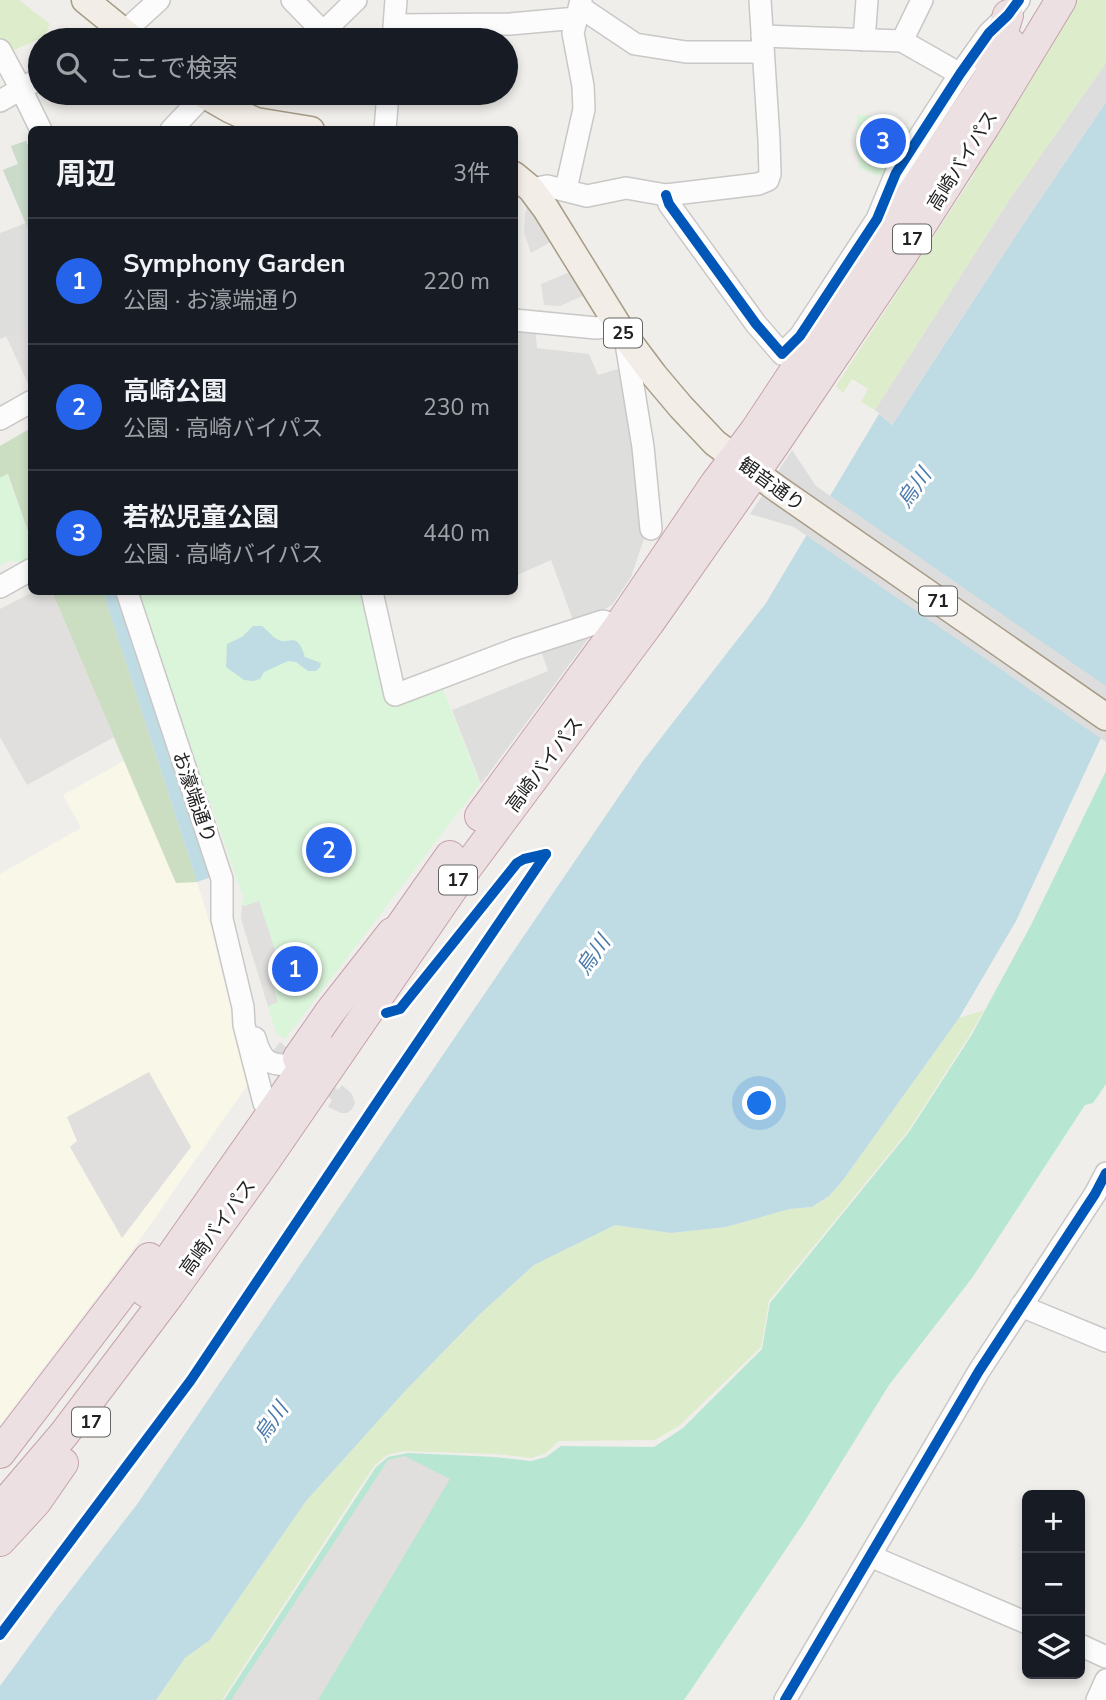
<!DOCTYPE html>
<html lang="ja">
<head>
<meta charset="utf-8">
<style>
  :root { --surface:#171b24; --page:#20242c; --text:#f1f3f6; --muted:#9ea1a6; --line:#363941; --accent:#2563eb }
  body { margin:0; font-family:"Nunito Sans","Noto Sans JP",sans-serif; background:var(--page); color:var(--text) }
  .controls { position:absolute; right:21px; bottom:21px; display:grid; overflow:hidden; border-radius:10px; box-shadow:0 4px 10px #0003 }
  .controls button { width:63px; height:63px; display:grid; place-items:center; padding:0; border:0; border-bottom:2px solid var(--line); background:var(--surface); color:var(--text); font:35px sans-serif }
  .you { position:absolute; left:760px; top:1104px; width:24px; height:24px; margin:-18px; border:5px solid #fff; border-radius:50%; background:#1a73e8; box-shadow:0 0 0 10px #1a73e833 }
  .badge { display:grid; place-items:center; width:46px; height:46px; border-radius:50%; background:var(--accent); color:#fff; font-size:23px; font-weight:700 }
  .pin { position:absolute; translate:-50% -50%; border:4px solid #fff; box-shadow:0 2px 7px #0006 }
  .list { margin:0; padding:0; list-style:none }
  h2 { display:flex; justify-content:space-between; align-items:center; height:91px; margin:0; padding:0 28px; font-size:30px }
  h2 small { font-size:23px; font-weight:400; color:var(--muted) }
  .list li { display:grid; grid-template-columns:46px 1fr auto; gap:21px; align-items:center; box-sizing:border-box; height:126px; padding:0 28px; border-top:2px solid var(--line) }
  .list b { display:block; font-size:26px; white-space:nowrap }
  .list p { margin:0; font-size:23px; white-space:nowrap; color:var(--muted) }
  .list em { font-size:23px; font-style:normal; color:var(--muted) }
  .icon { flex:none; width:38px; height:38px; fill:none; stroke:currentColor; stroke-width:2; stroke-linecap:round; stroke-linejoin:round }
  .map { position:relative; flex:none; width:1106px; height:1700px; overflow:hidden }
  .search { position:absolute; background:var(--surface); box-shadow:0 4px 10px #0003; left:28px; top:28px; width:490px; height:77px; display:flex; align-items:center; gap:18px; box-sizing:border-box; padding:0 24px; border-radius:38px; color:var(--muted); font-size:26px }
  .panel { position:absolute; background:var(--surface); box-shadow:0 4px 10px #0003; left:28px; top:126px; width:490px; height:469px; border-radius:10px }
  .map>svg:first-child { display:block }
</style>
</head>
<body>
<div class="map">
<svg width="1106" height="1700" viewBox="0 0 1106 1700">
  <rect width="100%" height="100%" fill="#f0eeeb"/>
  <!-- education -->
  <polygon fill="#f8f7e8" points="124,761 176,883 197,882 211,927 249,1083 127,1258 0,1425 0,874 81,828 63,795"/>
  <!-- religious -->
  <g fill="#dededc">
    <polygon points="26,141 32,154 31,327 0,339 0,233 26,223 3,170 18,164 11,146"/>
    <polygon points="515,324 535,325 537,348 589,354 598,375 621,368 641,481 644,539 631,577 612,605 575,625 551,560 515,576"/>
    <polygon points="594,631 481,784 452,710 548,671 540,648"/>
  </g>
  <!-- grass -->
  <g fill="#ddeccb">
    <polygon points="0,0 19,0 50,24 44,37 7,53 0,40"/>
    <polygon points="1068,0 1106,0 1106,63 1008,202 875,410 861,402 868,389 852,379 843,393 836,386 973,176 1016,92"/>
    <polygon points="984,1010 968,1038 908,1131 769,1301 761,1347 680,1425 655,1440 559,1441 546,1453 532,1458 496,1454 403,1451 387,1455 375,1465 356,1493 222,1700 156,1700 185,1658 210,1640 306,1501 405,1391 480,1314 534,1265 615,1225 671,1233 726,1227 789,1209 813,1207 829,1196 843,1180 959,1018"/>
  </g>
  <!-- forest -->
  <g fill="#cbdec1">
    <polygon points="31,428 31,540 8,474 0,478 0,446"/>
    <polygon points="52,592 103,592 197,882 176,883"/>
  </g>
  <!-- cemetery -->
  <polygon fill="#cadbca" points="26,141 31,154 31,236 3,170 18,164 11,146"/>
  <!-- park -->
  <g fill="#daf5da">
    <polygon points="857,114 879,117 917,130 887,178 858,168 860,164 856,152"/>
    <polygon points="7,474 31,540 31,558 24,563 10,561 0,565 0,478"/>
    <polygon points="135,592 366,592 392,701 441,684 480,784 285,1039 276,1033 241,919 243,897 210,802 204,802"/>
  </g>
  <!-- pitch -->
  <polygon fill="#b7e6d2" points="1106,771 1106,1084 1093,1103 1085,1105 972,1278 889,1385 805,1521 684,1700 224,1700 376,1467 388,1457 408,1453 495,1457 531,1461 546,1457 561,1446 654,1447 683,1428 762,1349 770,1303 909,1132 971,1036 1030,927"/>
  <!-- parking -->
  <g fill="#e0dfde">
    <polygon points="527,206 530,206 554,240 531,253 524,233 525,214"/>
    <polygon points="572,271 587,294 560,306 544,305 541,284"/>
    <polygon points="31,327 31,390 6,336"/>
    <polygon points="33,592 52,592 114,737 27,785 0,737 0,609"/>
    <polygon points="259,901 286,984 274,989 278,1002 268,1006 241,919 242,905 245,906"/>
    <polygon points="149,1072 191,1147 122,1238 70,1147 77,1141 67,1117"/>
    <polygon points="405,1456 450,1479 318,1700 231,1700 388,1460"/>
  </g>
  <!-- water -->
  <g fill="#bfdbe3">
    <polygon points="1106,102 1106,727 1016,921 959,1018 843,1180 829,1196 812,1207 789,1209 726,1227 671,1233 615,1225 534,1265 480,1314 405,1391 306,1501 210,1640 185,1658 156,1700 0,1700 0,1686 57,1608 138,1503 643,761 766,603 879,414 892,425 1022,226"/>
    <polygon points="103,592 119,592 211,877 197,882"/>
    <path d="M253,626H262C266,629 271,635 275,638C290,648 296,628 305,657L321,663L320,667L316,671H308L296,662L288,661L264,672L260,679L253,681L244,680L226,667L227,644L242,637Z"/>
  </g>
  <!-- pier -->
  <g fill="#dedddd">
    <polygon points="1106,63 1106,102 1022,226 892,425 875,410 1008,202"/>
    <polygon points="792,450 816,486 1106,686 1106,742 794,527 750,514"/>
    <polygon points="280,1042 338,1090 342,1085 352,1094 355,1103 352,1109 347,1113 341,1113 328,1107 332,1100 273,1051"/>
  </g>
  <g fill="none" stroke-linecap="round" stroke-linejoin="round">
    <!-- minor casing -->
    <g stroke="#c9c8c7" stroke-width="24">
      <g id="minor">
        <polyline points="292,0 324,33"/>
        <polyline points="580,7 635,44 686,52 762,52"/>
        <polyline points="395,25 510,24 577,18"/>
        <polyline points="762,36 902,41 960,74"/>
        <polyline points="109,40 124,32 159,0"/>
        <polyline points="315,40 356,0"/>
        <polyline points="393,40 396,0"/>
        <polyline points="864,40 867,0"/>
        <polyline points="902,41 922,0"/>
        <polyline points="0,50 21,89 41,130"/>
        <polyline points="0,101 40,78"/>
        <polyline points="229,109 249,93"/>
        <polyline points="171,130 204,95"/>
        <polyline points="385,130 388,93"/>
        <polyline points="531,189 547,186 587,196 626,188 666,195 758,184 768,180 770,174 769,140 760,0"/>
        <polyline points="563,189 568,180 584,109 583,86 573,33 581,0"/>
        <polyline points="666,195 669,204 756,324 782,354 800,336 877,219 896,173 960,74 989,33 1008,15 1019,0"/>
        <polyline points="514,320 596,328 618,325"/>
        <polyline points="625,337 643,447 651,529"/>
        <polyline points="0,419 32,401"/>
        <polyline points="0,587 32,569"/>
        <polyline points="127,592 222,879 222,919 243,1007 244,1025 264,1103"/>
        <polyline points="372,592 395,695 516,649 603,621 619,626"/>
        <path d="M255,1038C261,1061 269,1066 293,1065"/>
        <polyline points="1021,1306 1106,1341"/>
        <polyline points="870,1556 1027,1623"/>
        <polyline points="1080,1645 1106,1657"/>
        <polyline points="785,1700 979,1371 1095,1194 1106,1173"/>
        <polyline points="1097,1700 1106,1680"/>
      </g>
    </g>
    <!-- major casing -->
    <g stroke="#a79c86" stroke-width="29">
      <g id="major">
        <polyline points="85,0 134,40"/>
        <polyline points="201,93 229,109 256,121 311,130"/>
        <polyline points="514,175 531,189 546,209 624,335 654,375 681,407 715,443 779,490 1106,717"/>
      </g>
    </g>
    <!-- highway casing -->
    <g stroke="#c5a2ac" stroke-width="32">
      <g id="highway">
        <polyline points="986,57 1001,38 1008,15"/>
        <polyline points="480,816 619,626 715,484 755,431 1011,44"/>
        <polyline points="384,950 450,856"/>
        <polyline points="298,1058 330,1012 392,933"/>
        <polyline points="146,1292 319,1046"/>
        <polyline points="0,1453 149,1258"/>
        <polyline points="0,1509 64,1434 169,1295 263,1164 468,866 649,623 774,445 902,255 984,127 1061,0"/>
        <polyline points="0,1541 36,1502 63,1463"/>
      </g>
    </g>
    <!-- minor -->
    <use href="#minor" stroke="#fdfcfc" stroke-width="21"/>
    <!-- major -->
    <use href="#major" stroke="#f3ede7" stroke-width="26"/>
    <!-- highway -->
    <use href="#highway" stroke="#ece0e2" stroke-width="30"/>
    <!-- cycleway casing -->
    <g stroke="#fff" stroke-width="15">
      <g id="cycleway">
        <polyline points="666,195 669,204 756,324 782,354 800,336 877,219 896,173 960,74 989,33 1008,15 1019,0"/>
        <polyline points="386,1013 400,1009 517,863 524,859 546,854"/>
        <polyline points="0,1635 191,1380 386,1089 546,854"/>
        <polyline points="785,1700 979,1371 1095,1194 1106,1173"/>
      </g>
    </g>
    <!-- cycleway -->
    <use href="#cycleway" stroke="#0057b8" stroke-width="10"/>
  </g>
  <g text-anchor="middle" stroke-width="6" stroke-linejoin="round" paint-order="stroke">
    <!-- shield labels -->
    <g fill="#fff" stroke="#646464" stroke-width="2">
      <rect x="893" y="224.5" width="38" height="29" rx="5"/>
      <rect x="604" y="318.5" width="38" height="29" rx="5"/>
      <rect x="919" y="586.5" width="38" height="29" rx="5"/>
      <rect x="439" y="865.5" width="38" height="29" rx="5"/>
      <rect x="72" y="1407.5" width="38" height="29" rx="5"/>
    </g>
    <g font-size="18" font-weight="bold" fill="#222">
      <text x="912" y="245">17</text>
      <text x="623" y="339">25</text>
      <text x="938" y="607">71</text>
      <text x="458" y="886">17</text>
      <text x="91" y="1428">17</text>
    </g>
    <!-- street labels -->
    <g font-size="19" fill="#222" stroke="#fff">
      <text transform="translate(962 160) rotate(-58)" y="7">高崎バイパス</text>
      <text transform="translate(772 484) rotate(36)" y="7">観音通り</text>
      <text transform="translate(544 764) rotate(-53)" y="7">高崎バイパス</text>
      <text transform="translate(195 797) rotate(71)" y="7">お濠端通り</text>
      <text transform="translate(217 1227) rotate(-54)" y="7">高崎バイパス</text>
    </g>
    <!-- water labels -->
    <g font-size="21" font-style="italic" fill="#4a7aab" stroke="#fff">
      <text transform="translate(914 488) rotate(-55)" y="7">烏川</text>
      <text transform="translate(593 955) rotate(-55)" y="7">烏川</text>
      <text transform="translate(271 1422) rotate(-55)" y="7">烏川</text>
    </g>
  </g>
</svg>
<div class="controls">
<button>+</button>
<button>−</button>
<button><svg class="icon" aria-label="layers" viewBox="0 0 24 24"><path d="M12 4l9 5-9 5-9-5zM3 14l9 5 9-5"/></svg></button>
</div>
<div class="you"></div>
<div class="pin badge" style="left:295px;top:969px">1</div>
<div class="pin badge" style="left:329px;top:850px">2</div>
<div class="pin badge" style="left:883px;top:141px">3</div>
<div class="search"><svg class="icon" aria-label="search" viewBox="0 0 24 24"><circle cx="10" cy="10" r="6"/><path d="M15 15l6 6"/></svg>ここで検索</div>
<section class="panel">
<h2>周辺<small>3件</small></h2>
<ul class="list">
<li><span class="badge">1</span><div><b>Symphony Garden</b><p>公園 · お濠端通り</p></div><em>220 m</em></li>
<li><span class="badge">2</span><div><b>高崎公園</b><p>公園 · 高崎バイパス</p></div><em>230 m</em></li>
<li><span class="badge">3</span><div><b>若松児童公園</b><p>公園 · 高崎バイパス</p></div><em>440 m</em></li>
</ul>
</section>
</div>
</body>
</html>
